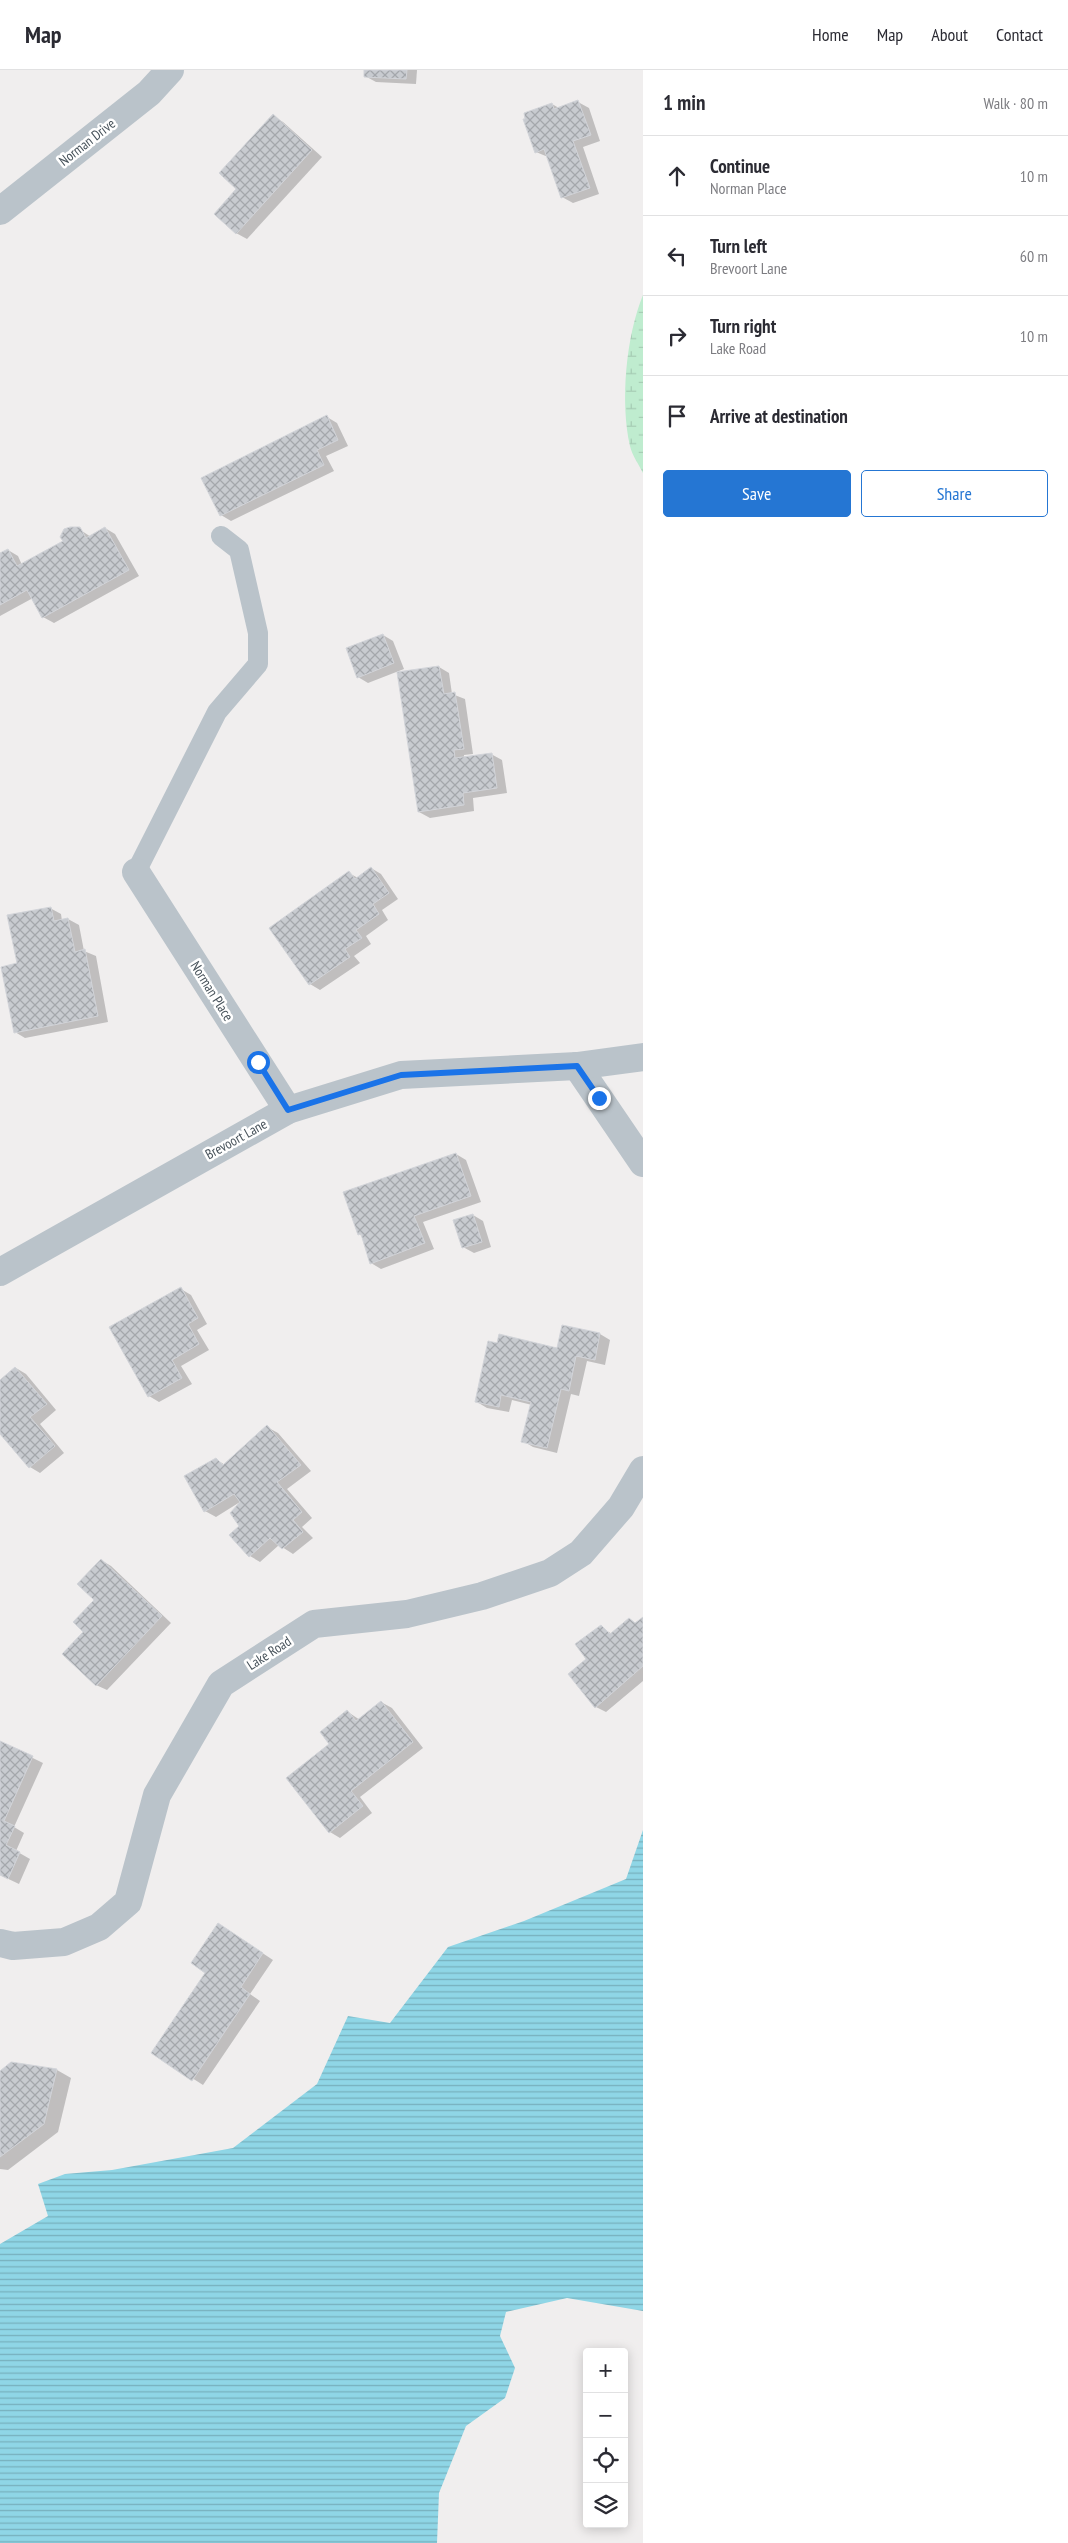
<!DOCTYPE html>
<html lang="en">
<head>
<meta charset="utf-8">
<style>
  :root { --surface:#fff; --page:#f2f2f3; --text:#2b2b33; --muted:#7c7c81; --line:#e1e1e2; --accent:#2576d3 }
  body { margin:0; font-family:"PT Sans Narrow",sans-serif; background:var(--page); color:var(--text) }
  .controls { position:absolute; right:15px; bottom:15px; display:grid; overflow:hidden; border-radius:5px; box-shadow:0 2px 12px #0003 }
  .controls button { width:45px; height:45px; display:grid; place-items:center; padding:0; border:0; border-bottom:1px solid var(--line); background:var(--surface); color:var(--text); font:25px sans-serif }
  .stop { position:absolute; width:15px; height:15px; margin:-11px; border:4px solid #1a73e8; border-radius:50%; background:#fff }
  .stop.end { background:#1a73e8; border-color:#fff; box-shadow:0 1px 5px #0008 }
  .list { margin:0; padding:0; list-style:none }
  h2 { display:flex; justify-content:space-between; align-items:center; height:65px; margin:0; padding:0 20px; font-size:21px }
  h2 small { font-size:16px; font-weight:400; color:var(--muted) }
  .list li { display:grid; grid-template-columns:32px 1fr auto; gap:15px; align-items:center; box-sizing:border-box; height:80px; padding:0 20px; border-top:1px solid var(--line) }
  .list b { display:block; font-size:19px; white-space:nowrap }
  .list p { margin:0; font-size:16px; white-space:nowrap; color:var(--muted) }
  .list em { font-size:16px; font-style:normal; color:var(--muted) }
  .actions { display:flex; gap:10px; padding:15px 20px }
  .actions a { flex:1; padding:11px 0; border:1px solid var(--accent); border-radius:5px; text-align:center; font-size:18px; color:var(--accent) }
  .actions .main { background:var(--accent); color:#fff }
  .icon { flex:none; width:28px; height:28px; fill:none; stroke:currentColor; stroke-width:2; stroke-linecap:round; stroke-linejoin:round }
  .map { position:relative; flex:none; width:643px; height:2473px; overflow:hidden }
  header { display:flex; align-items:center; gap:30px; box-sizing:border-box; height:70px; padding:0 25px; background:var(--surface); border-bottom:1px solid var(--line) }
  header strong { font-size:24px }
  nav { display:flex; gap:28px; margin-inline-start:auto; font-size:18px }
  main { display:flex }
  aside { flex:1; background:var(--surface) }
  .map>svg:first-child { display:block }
</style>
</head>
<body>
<header>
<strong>Map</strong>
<nav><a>Home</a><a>Map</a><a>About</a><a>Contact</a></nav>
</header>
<main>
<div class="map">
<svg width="643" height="2473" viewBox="0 0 643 2473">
  <defs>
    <pattern id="wetland-marsh" width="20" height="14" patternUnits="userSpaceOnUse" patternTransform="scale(1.25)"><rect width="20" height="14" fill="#bfeccf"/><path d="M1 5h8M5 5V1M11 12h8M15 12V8" fill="none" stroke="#a6ccb4"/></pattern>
    <pattern id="water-rules" width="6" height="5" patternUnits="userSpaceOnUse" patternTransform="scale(1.25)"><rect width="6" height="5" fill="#8fd6e6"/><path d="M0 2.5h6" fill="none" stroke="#77b0bd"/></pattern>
    <pattern id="building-cross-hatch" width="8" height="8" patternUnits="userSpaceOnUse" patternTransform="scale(1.25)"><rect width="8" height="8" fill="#c8cbd0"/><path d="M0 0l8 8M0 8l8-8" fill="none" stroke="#a4a7ac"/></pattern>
  </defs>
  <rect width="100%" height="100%" fill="#f0eeee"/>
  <!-- wetland -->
  <path fill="url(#wetland-marsh)" d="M643,225V403C639,395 632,385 630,376C620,332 626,266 643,225Z"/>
  <!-- water -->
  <polygon fill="url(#water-rules)" points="643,1760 643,2241 567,2228 506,2242 500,2266 515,2298 505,2328 466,2356 439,2423 437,2473 0,2473 0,2174 48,2146 38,2114 65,2104 112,2100 233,2078 317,2014 348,1946 390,1953 448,1877 524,1851 626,1809"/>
  <!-- shadow -->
  <g fill="#0003">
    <polygon points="366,0 417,0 416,14 376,12 365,6"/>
    <polygon points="578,32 589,38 600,71 583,77 599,124 573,133 562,127 548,87 536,82 552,34 559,38"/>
    <polygon points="273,46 283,52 322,87 247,169 236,163 238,119"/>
    <polygon points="327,347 337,353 348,376 326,386 334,401 231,451 221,445"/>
    <polygon points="105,458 115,464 139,506 54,553 43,547 33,528 0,546 0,484 8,480 18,486 22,495 65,471 79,459 91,467"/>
    <polygon points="383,565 393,571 404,599 368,613 358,607"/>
    <polygon points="439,597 449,603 452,624 465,629 473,684 464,685 464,688 491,684 502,690 507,723 473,728 474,741 430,748 419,742"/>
    <polygon points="371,798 381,804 398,829 382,840 388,850 366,866 371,874 354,886 360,893 320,920 310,914 349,803 358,808"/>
    <polygon points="50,838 61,844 62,851 68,849 79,855 84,881 96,886 108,952 25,968 15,962 18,894"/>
    <polygon points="456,1084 466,1090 481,1132 423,1152 434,1179 381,1199 371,1193 363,1167 359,1164"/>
    <polygon points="473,1145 483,1151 491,1177 474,1183 463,1177"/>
    <polygon points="181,1219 191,1225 207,1254 197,1260 209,1280 181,1296 192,1314 159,1332 149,1326"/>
    <polygon points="600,1264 610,1270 605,1295 587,1291 579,1326 571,1324 557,1383 533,1377 523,1371 532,1335 512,1330 509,1342 487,1338 477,1332 558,1280"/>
    <polygon points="16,1298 26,1304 56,1340 40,1354 64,1383 40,1403 30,1397 0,1362 0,1311"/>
    <polygon points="267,1357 278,1363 311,1401 287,1419 312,1448 302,1457 313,1468 293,1484 279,1475 260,1492 250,1486 241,1456 240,1432 216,1447 205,1441 216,1389 225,1395"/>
    <polygon points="101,1490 111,1496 171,1553 107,1620 96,1615 85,1562 96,1530"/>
    <polygon points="643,1548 643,1611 606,1642 596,1637 588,1589 601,1557 612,1564 629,1549 636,1554"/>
    <polygon points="381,1632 392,1638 423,1678 360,1727 372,1743 340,1768 330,1762 348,1642 360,1650"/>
    <polygon points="0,1672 43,1693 14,1757 24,1763 16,1781 30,1789 19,1814 0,1805"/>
    <polygon points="229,1861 273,1890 250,1924 260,1931 203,2015 153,1983 207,1902"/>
    <polygon points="11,1994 57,2000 71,2008 58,2062 8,2100 0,2099 0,2002"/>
  </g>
  <!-- building -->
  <g fill="url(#building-cross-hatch)" stroke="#d2d4d9">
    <polygon points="364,0 407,0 406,9 364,7"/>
    <polygon points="578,30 591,65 573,71 590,118 561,128 544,79 535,83 523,49 525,49 524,43 552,33 554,39"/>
    <polygon points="273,44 312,80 236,164 214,144 236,119 219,103"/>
    <polygon points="327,345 338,370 317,380 324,395 220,446 201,408"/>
    <polygon points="70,457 80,457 86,468 105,457 129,500 42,548 27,520 0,535 0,483 8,479 17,496 63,471 60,467 64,459"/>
    <polygon points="383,564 394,593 357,608 346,578"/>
    <polygon points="439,596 444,624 455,622 464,679 454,680 455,688 492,683 497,718 463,723 464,735 418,742 397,602"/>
    <polygon points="371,797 389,823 373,834 379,844 356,860 362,868 345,879 350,887 309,915 269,858 349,801 355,809"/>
    <polygon points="51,837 54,851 68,848 75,882 85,879 98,946 14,963 1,897 17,893 7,845"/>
    <polygon points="456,1083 471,1126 414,1146 425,1173 370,1194 361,1164 358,1165 343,1122"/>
    <polygon points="473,1144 482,1172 462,1178 453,1150"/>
    <polygon points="181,1217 198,1248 188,1254 199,1274 172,1290 182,1308 148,1327 109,1257"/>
    <polygon points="562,1255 600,1263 595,1290 576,1286 569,1321 561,1319 547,1378 521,1372 531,1332 501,1325 499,1337 475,1332 488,1271 497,1273 499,1264 557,1278"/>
    <polygon points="15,1297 47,1334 30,1347 55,1376 29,1398 0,1364 0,1310"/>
    <polygon points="267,1355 301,1395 277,1412 302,1442 293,1450 303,1462 282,1479 270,1468 249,1487 229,1465 239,1456 230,1443 240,1432 234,1424 204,1442 184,1406 216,1388 223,1395"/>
    <polygon points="101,1489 162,1546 96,1616 62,1584 83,1562 73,1552 94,1530 77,1514"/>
    <polygon points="643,1547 643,1596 595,1638 568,1604 586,1589 575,1574 601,1555 610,1564 629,1548 635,1553"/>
    <polygon points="381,1631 413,1672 351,1721 363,1736 329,1763 286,1708 329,1674 320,1662 347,1640 356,1651"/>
    <polygon points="0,1671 33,1686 4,1751 15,1756 6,1775 20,1782 8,1809 0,1805"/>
    <polygon points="218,1853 263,1883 241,1917 250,1924 192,2011 151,1983 205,1903 191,1893"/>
    <polygon points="11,1992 57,1999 44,2054 0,2087 0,2001"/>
  </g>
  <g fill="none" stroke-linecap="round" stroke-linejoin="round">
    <!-- lane -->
    <polyline stroke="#bac3ca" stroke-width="20" points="136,802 217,642 258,594 258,563 239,480 221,466"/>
    <!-- street -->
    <g stroke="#bac3ca" stroke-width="28">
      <polyline points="0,141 149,23 170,0"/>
      <polyline points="136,802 288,1040"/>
      <polyline points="577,996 643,1093"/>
      <polyline points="0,1202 288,1040 401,1005 577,996 643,987"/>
      <polyline points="0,1873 13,1876 64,1872 99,1857 128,1832 157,1725 221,1614 314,1554 407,1544 482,1526 550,1503 581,1483 621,1437 643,1400"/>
    </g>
  </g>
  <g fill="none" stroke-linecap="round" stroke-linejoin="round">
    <!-- route -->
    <polyline stroke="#1a73e8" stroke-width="6" points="258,992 288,1040 401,1005 577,996 599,1028"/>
  </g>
  <g text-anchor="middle" stroke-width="5" stroke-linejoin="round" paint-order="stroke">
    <!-- street labels -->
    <g font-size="14" fill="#47525a" stroke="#fff">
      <text transform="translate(87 72) rotate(-38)" y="5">Norman Drive</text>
      <text transform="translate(212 921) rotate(58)" y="5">Norman Place</text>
      <text transform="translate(236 1069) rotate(-29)" y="5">Brevoort Lane</text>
      <text transform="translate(269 1583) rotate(-33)" y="5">Lake Road</text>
    </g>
  </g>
</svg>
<div class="controls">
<button>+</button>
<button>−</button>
<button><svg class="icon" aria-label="locate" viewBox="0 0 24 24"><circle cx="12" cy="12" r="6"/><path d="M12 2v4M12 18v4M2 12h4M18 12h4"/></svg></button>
<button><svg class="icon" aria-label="layers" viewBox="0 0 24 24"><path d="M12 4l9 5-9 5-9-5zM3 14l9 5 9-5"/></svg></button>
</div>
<div class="stop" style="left:258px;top:992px"></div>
<div class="stop end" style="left:599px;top:1028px"></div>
</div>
<aside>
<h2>1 min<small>Walk · 80 m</small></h2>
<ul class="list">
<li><svg class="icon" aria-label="ahead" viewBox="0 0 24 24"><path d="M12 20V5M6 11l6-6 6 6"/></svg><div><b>Continue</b><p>Norman Place</p></div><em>10 m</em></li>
<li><svg class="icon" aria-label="left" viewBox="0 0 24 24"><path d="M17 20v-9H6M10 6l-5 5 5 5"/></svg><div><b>Turn left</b><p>Brevoort Lane</p></div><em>60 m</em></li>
<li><svg class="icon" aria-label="right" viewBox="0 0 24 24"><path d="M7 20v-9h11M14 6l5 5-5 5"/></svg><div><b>Turn right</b><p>Lake Road</p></div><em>10 m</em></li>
<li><svg class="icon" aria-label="arrive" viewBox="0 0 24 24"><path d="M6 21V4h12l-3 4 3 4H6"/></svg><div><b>Arrive at destination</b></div></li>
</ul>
<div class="actions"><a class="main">Save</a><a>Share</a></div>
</aside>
</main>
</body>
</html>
